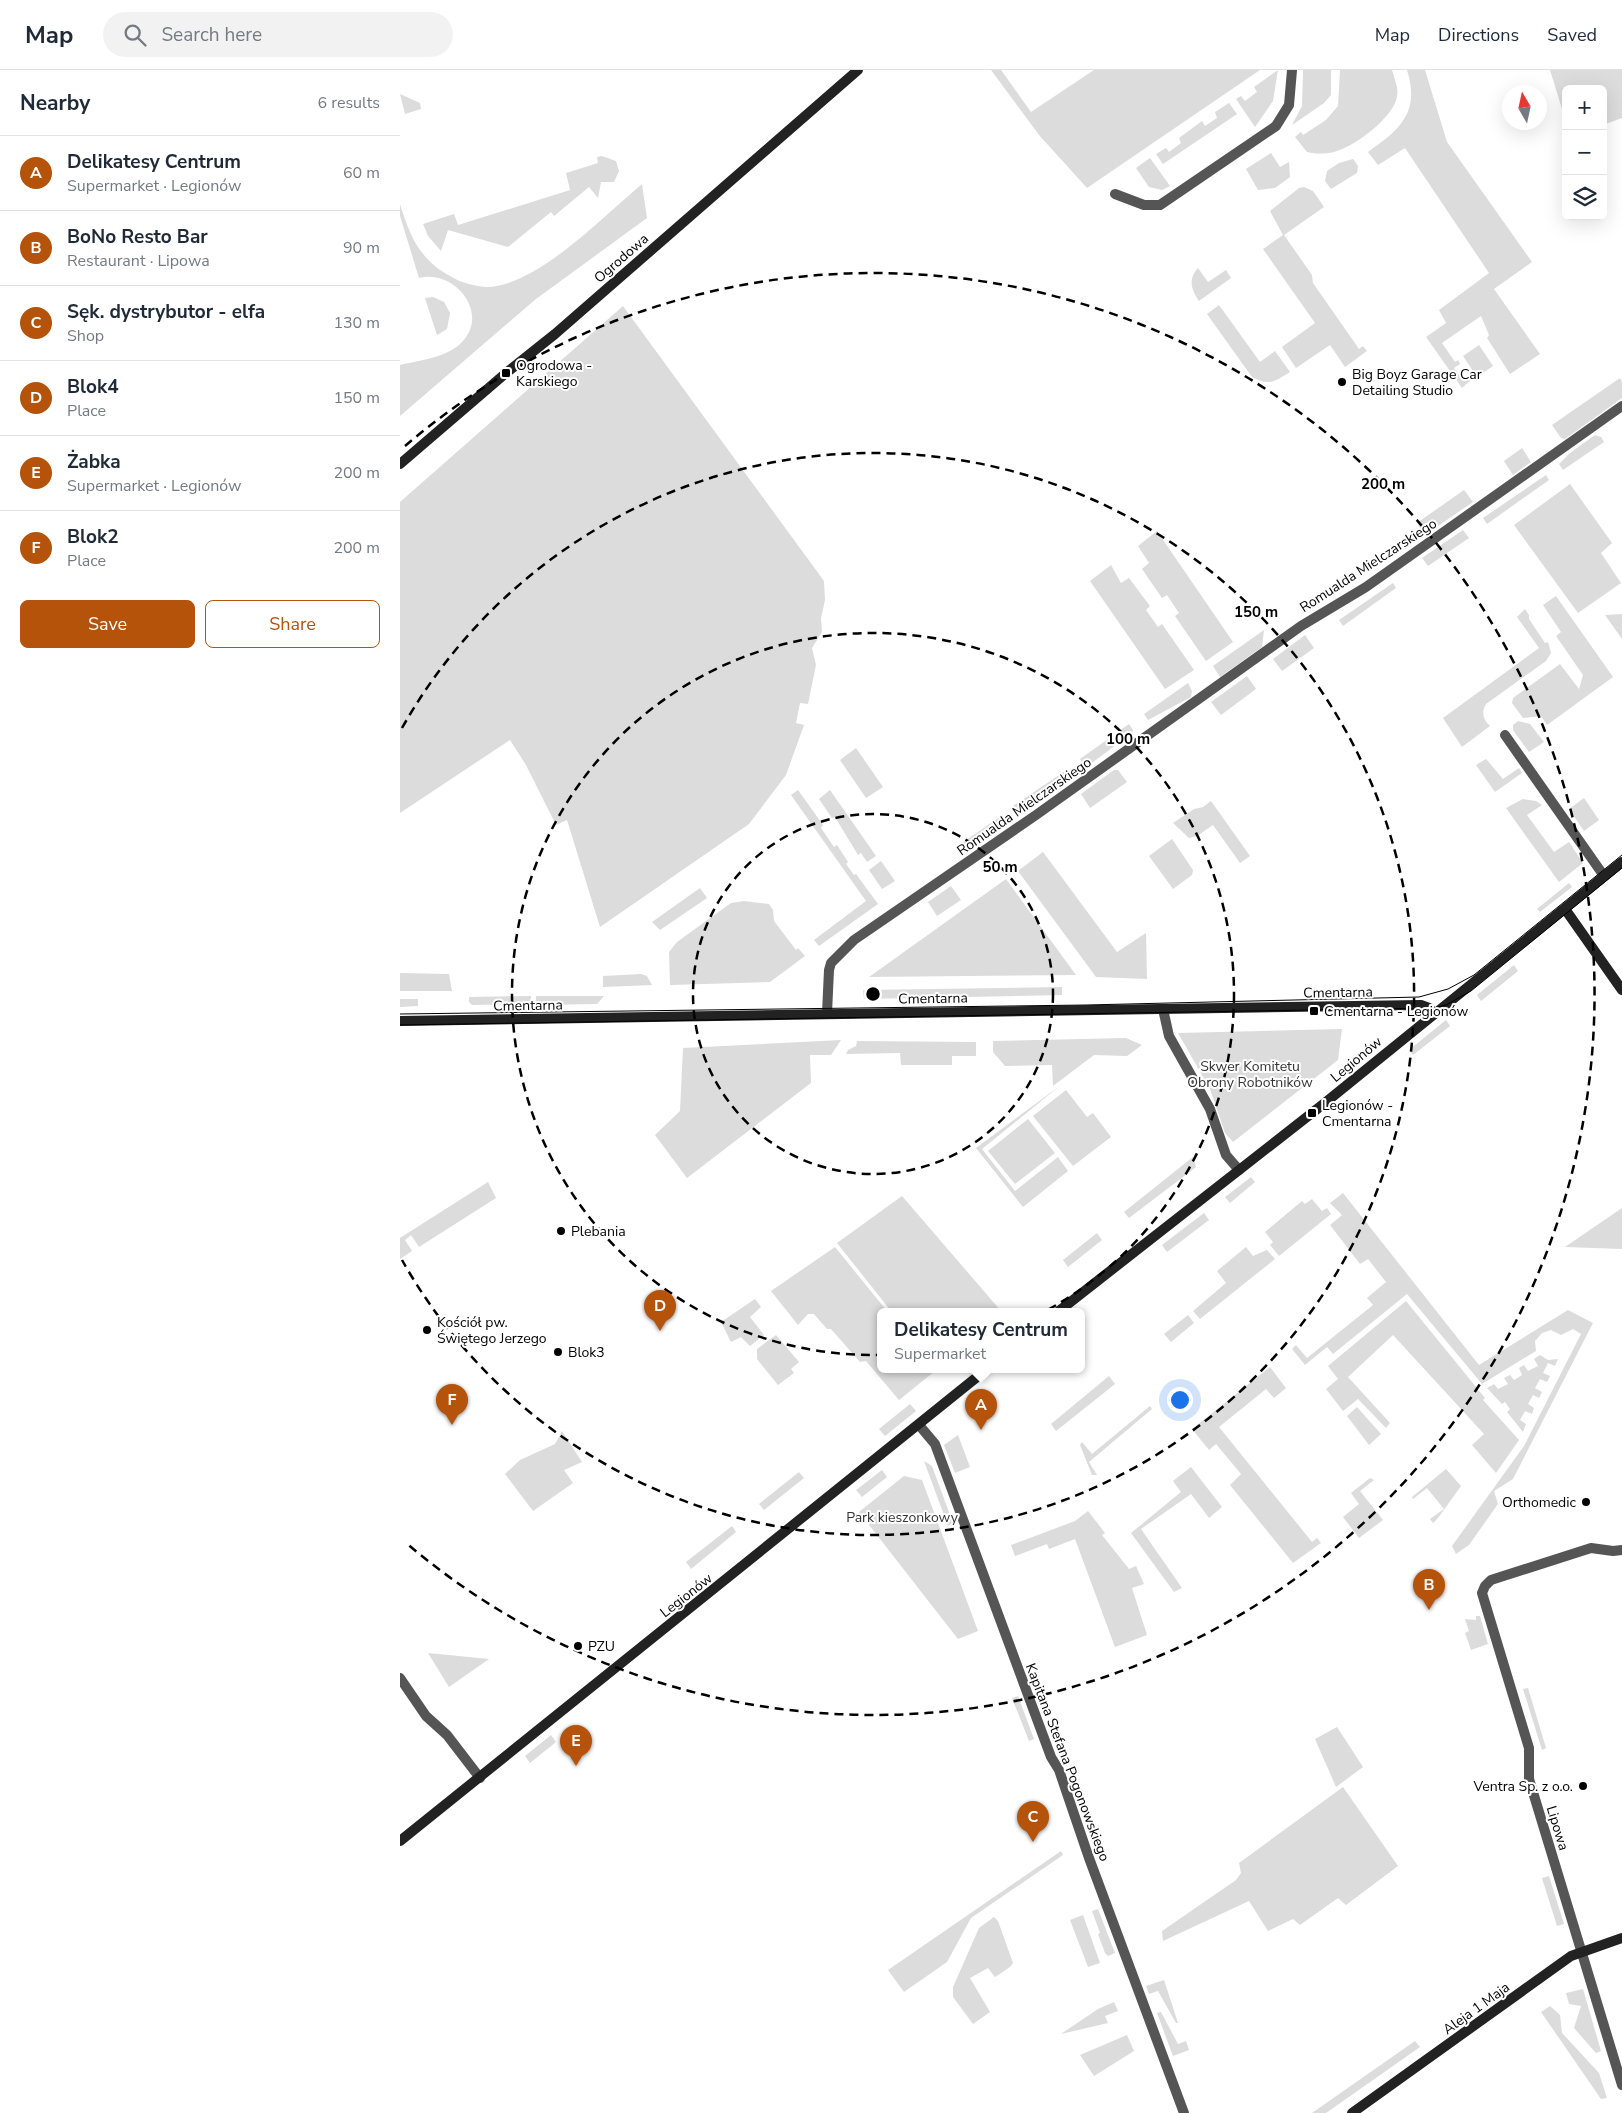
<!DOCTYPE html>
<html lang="en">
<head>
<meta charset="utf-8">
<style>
  :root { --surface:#fff; --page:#f2f2f3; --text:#1f2937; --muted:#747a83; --line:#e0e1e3; --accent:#b45309 }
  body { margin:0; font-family:"Nunito Sans",sans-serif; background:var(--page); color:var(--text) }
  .controls { position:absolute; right:15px; top:15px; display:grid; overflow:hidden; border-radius:8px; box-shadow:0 5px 20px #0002 }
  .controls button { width:45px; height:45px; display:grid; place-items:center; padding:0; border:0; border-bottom:1px solid var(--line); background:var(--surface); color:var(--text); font:25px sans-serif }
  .compass { position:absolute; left:1102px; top:15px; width:45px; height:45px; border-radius:50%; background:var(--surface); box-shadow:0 5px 20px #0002; rotate:351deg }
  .you { position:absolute; left:779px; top:1329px; width:18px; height:18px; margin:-12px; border:4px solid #fff; border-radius:50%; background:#1a73e8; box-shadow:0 0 0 8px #1a73e833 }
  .badge { display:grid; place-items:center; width:32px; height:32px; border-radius:50%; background:var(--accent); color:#fff; font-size:16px; font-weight:700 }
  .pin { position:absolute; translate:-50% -41px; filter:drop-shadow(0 1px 2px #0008) }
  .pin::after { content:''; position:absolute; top:26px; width:18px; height:15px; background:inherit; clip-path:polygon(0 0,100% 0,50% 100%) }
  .popup { position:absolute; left:477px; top:1238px; width:208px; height:65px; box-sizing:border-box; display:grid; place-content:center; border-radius:8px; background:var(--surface); filter:drop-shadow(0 1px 4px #0005); font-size:16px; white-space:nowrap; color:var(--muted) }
  .popup b { font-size:19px; color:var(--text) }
  .popup::after { content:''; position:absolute; left:50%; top:100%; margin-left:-10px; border:10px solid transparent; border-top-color:var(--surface) }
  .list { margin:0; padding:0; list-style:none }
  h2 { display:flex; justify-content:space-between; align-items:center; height:65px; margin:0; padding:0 20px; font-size:21px }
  h2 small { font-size:16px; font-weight:400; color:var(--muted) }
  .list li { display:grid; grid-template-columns:32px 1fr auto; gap:15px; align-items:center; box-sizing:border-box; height:75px; padding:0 20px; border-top:1px solid var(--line) }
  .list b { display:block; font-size:19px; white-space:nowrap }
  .list p { margin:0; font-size:16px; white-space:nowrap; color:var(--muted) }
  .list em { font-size:16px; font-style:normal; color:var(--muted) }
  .actions { display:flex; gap:10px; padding:15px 20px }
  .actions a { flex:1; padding:11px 0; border:1px solid var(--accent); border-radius:8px; text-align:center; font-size:18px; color:var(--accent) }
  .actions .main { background:var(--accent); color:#fff }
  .icon { flex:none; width:28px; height:28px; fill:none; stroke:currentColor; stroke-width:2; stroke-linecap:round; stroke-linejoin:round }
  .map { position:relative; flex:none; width:1222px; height:2043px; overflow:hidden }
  header { display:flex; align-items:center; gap:30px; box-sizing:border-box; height:70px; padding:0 25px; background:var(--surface); border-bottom:1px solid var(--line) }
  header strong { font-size:24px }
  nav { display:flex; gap:28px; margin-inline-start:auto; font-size:18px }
  .search { width:350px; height:45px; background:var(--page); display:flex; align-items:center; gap:12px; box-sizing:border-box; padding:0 18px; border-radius:28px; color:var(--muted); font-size:19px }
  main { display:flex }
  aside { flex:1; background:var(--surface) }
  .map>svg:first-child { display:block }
</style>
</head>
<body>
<header>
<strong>Map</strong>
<div class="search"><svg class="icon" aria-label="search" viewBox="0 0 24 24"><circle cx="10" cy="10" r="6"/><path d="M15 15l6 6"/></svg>Search here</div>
<nav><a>Map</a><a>Directions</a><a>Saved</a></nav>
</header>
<main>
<aside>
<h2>Nearby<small>6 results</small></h2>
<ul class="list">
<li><span class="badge">A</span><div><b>Delikatesy Centrum</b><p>Supermarket · Legionów</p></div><em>60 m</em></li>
<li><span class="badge">B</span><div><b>BoNo Resto Bar</b><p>Restaurant · Lipowa</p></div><em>90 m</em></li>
<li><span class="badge">C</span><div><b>Sęk. dystrybutor - elfa</b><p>Shop</p></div><em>130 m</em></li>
<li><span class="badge">D</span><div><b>Blok4</b><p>Place</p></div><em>150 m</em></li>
<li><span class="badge">E</span><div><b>Żabka</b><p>Supermarket · Legionów</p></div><em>200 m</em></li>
<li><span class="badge">F</span><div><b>Blok2</b><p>Place</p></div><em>200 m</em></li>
</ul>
<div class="actions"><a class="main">Save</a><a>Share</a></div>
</aside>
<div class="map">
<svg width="1222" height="2043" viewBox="0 0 1222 2043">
  <rect width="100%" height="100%" fill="#fff"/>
  <!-- green -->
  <g fill="#dcdcdc">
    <polygon points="591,0 601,0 631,42 694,0 860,0 687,118 639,65"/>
    <polygon points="878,0 873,31 855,57 836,29 841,26 845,31 857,22 854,17"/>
    <polygon points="903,0 931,0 931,25 924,33 892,55 902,36"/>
    <path d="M940,0H992C994,8 999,18 997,27C993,48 954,77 934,82C924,84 917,84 907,82L895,67L901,62L903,65L926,50L938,36Z"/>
    <path d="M1007,0H1025L1047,72L1132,192L1094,219L1140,284L1110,304L1087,268L1089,265L1081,246L1042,273L1055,292L1058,290L1060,294L1054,298L1063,310L1069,306L1071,310L1062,318L1026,267L1046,253L1039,240L1089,203L1005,78L978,95L968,82C1001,59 1020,42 1007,0Z"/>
    <polygon points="1150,0 1222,0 1222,48 1203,55 1203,19 1166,19 1166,52"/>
    <polygon points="0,24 20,33 21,39 5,44"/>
    <polygon points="829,33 837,44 763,94 756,84 766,78 769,82 781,73 779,68 802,51 805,56 817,48 815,42"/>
    <polygon points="871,83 880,97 889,92 890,107 875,118 858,120 846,99"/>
    <polygon points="202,86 216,91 219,101 214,112 201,112 198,128 189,117 154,146 151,142 108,177 48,160 41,181 28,166 23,154 54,144 58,155 170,120 166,103 198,93 197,87"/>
    <polygon points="750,88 770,116 762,120 749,117 736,98"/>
    <polygon points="953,89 958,96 957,103 931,119 925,111 927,101 939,93"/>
    <path d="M242,114L247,148L136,229L0,346V295C20,290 46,288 61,273C91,244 55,199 19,208L0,146V134C10,166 19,189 50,206C63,214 82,219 97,216C145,207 204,146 242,114Z"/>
    <polygon points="904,117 913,121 924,137 884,165 912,205 913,213 959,279 963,276 967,281 945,297 930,275 896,298 882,277 915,253 863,179 883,165 870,141 899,118"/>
    <path d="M798,198L808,212L826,200L831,208L799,231C791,219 788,209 798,198Z"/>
    <polygon points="33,227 44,232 50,243 47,259 37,265 25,228"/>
    <path d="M819,235L860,292L875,281L890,302C874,312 869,316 852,307L807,244Z"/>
    <polygon points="223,236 424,511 425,530 421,548 422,562 412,578 416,595 408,634 400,633 396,653 404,655 386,705 349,754 200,857 167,750 156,755 126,695 110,670 0,743 0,432"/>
    <polygon points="1079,275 1093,296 1077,307 1063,286"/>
    <polygon points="1220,308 1222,312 1222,328 1165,369 1161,368 1152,355"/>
    <polygon points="1195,365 1201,367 1204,372 1163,400 1159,394 1170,383"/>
    <polygon points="1122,378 1131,392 1113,405 1104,391"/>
    <polygon points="1146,405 1149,410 1087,454 1083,448"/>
    <polygon points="1170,414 1212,473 1201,483 1221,513 1178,543 1114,455"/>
    <polygon points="1064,420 1073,432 1025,465 1017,453"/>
    <polygon points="1063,460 1069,468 1028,496 1022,488"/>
    <polygon points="757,461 833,572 806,591 775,546 779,543 767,525 762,528 742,499 749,493 738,476"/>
    <polygon points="711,495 721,513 729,508 750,536 746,540 758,557 762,554 794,600 765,619 690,511"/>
    <polygon points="993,513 996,518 943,556 939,550"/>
    <polygon points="1156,526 1213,607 1147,655 1141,646 1123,648 1112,633 1113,628 1160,594 1179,619 1183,605 1156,566 1161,562 1143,535"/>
    <path d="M1125,539L1129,545V549L1145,573L1148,572L1151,583L1146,591L1086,634C1081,643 1083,649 1090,656L1062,677L1043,648L1139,578L1117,547Z"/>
    <polygon points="1222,544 1222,569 1205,545"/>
    <polygon points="864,560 862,577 820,607 813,596"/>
    <polygon points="905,565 914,578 882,601 873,589"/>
    <polygon points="847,606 856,619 821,645 811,632"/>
    <polygon points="788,613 792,621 791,627 748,650 744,644"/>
    <polygon points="1118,651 1130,654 1144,672 1129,682 1113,660 1113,655"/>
    <polygon points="729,654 733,660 732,663 685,698 680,689"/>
    <polygon points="456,678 483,717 466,728 440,690"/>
    <polygon points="1086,689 1103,709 1119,698 1122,703 1095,722 1076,695"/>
    <polygon points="714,700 718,700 727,712 690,738 681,724"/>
    <polygon points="665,701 670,707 615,745 610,738"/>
    <polygon points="398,720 423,755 421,758 434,777 437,775 448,792 446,794 454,805 456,804 478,834 419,876 414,870 466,831 391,725"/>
    <polygon points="430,720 476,786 467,792 461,783 458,785 435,747 432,748 419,729"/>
    <polygon points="1184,728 1199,750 1184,761 1169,739"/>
    <polygon points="1123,729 1136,731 1142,735 1127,745 1154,782 1169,772 1183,793 1159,812 1106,738"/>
    <polygon points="811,731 850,786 840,793 813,755 797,766 789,768 773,753 794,739 803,737"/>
    <polygon points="598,748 600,752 599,759 567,781 562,773"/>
    <polygon points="772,769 793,800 792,805 773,819 749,786"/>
    <polygon points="643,782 717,882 746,863 747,909 696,907 618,801"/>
    <polygon points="481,791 495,811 482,819 469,800"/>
    <polygon points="606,809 676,905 469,907"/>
    <polygon points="1169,813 1172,817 1140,842 1137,839"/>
    <polygon points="551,816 561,830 537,846 528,832"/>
    <polygon points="300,818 307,828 260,860 252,852"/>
    <polygon points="344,831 369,834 373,840 374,851 396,880 398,878 405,886 370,912 270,915 269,882 277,872 331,833"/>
    <polygon points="1114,895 1118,901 1081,931 1077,925"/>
    <polygon points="0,903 49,904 52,921 0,921"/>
    <polygon points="241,904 247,906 252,915 203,917 203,906"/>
    <polygon points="662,917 662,925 464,929 463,920"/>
    <polygon points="131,926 131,934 72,935 69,932 69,927"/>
    <polygon points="136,926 204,926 197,934 136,935"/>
    <polygon points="0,929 18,929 18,936 0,937"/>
    <polygon points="1046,950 1050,956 1013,985 1009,980"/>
    <polygon points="942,959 938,990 833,1072 825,1063 810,1019 778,963"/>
    <polygon points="726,968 742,975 727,986 694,985 653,1016 652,995 605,996 593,982 593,971"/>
    <polygon points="441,970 431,985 410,985 411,1013 287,1108 255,1065 280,1041 283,978"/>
    <polygon points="457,971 576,972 576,986 552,986 552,995 501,995 500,983 446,984 448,980 456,976"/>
    <polygon points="661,1015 582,1079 615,1121 658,1087 668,1101 623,1137 576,1078"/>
    <polygon points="666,1020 687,1047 693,1043 711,1067 673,1096 633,1046"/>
    <polygon points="628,1049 655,1083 615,1114 588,1081"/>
    <polygon points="793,1087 796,1097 729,1148 724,1142"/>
    <polygon points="851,1107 855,1112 830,1133 825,1127"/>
    <polygon points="88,1112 96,1128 19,1177 11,1165 5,1170 12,1181 0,1189 0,1168"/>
    <polygon points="943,1123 1079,1295 1168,1240 1193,1253 1113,1409 1094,1421 1098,1434 1069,1475 1056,1484 1052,1476 1124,1376 1181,1264 1173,1259 1161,1265 1151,1260 1142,1263 1135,1271 1136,1281 1082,1314 1007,1224 933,1284 927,1277 905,1295 892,1279 896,1275 907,1288 973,1235 967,1228 986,1212 968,1189 960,1194 930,1155 942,1145 930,1133"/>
    <polygon points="502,1126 601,1241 491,1241 437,1173"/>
    <polygon points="912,1129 922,1141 927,1138 931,1144 879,1186 870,1175 873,1172 865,1162 902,1131 905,1134"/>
    <polygon points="1222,1138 1222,1179 1165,1177"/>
    <polygon points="804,1143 809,1150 767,1182 762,1175"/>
    <polygon points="697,1163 702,1170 668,1197 663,1190"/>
    <polygon points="435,1177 487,1241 481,1241 481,1299 533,1299 535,1301 499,1330 466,1291 460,1292 431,1259 427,1259 414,1244 408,1244 398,1255 371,1221"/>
    <polygon points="846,1177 853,1186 867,1180 875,1189 800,1249 793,1241 826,1213 817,1201"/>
    <polygon points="355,1229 361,1237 350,1247 364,1265 350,1276 341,1267 331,1272 321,1252"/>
    <polygon points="1006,1231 1085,1328 1083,1330 1119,1370 1096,1403 1072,1375 1084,1364 993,1265 948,1307 990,1353 986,1358 958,1329 943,1341 926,1319 938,1309 928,1296"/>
    <polygon points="788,1245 794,1253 771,1272 764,1264"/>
    <polygon points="376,1265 399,1292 391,1299 394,1303 378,1315 357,1289 357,1279"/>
    <polygon points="1140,1285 1148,1290 1158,1289 1155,1296 1148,1293 1143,1303 1150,1306 1147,1312 1140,1309 1135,1318 1142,1322 1139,1328 1133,1325 1128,1334 1134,1338 1132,1344 1125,1341 1120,1350 1126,1354 1123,1362 1107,1342 1110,1339 1105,1332 1102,1334 1087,1318 1094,1314 1098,1319 1108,1314 1104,1308 1110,1305 1114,1310 1122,1305 1119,1298 1124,1295 1128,1301 1138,1296 1134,1289"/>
    <polygon points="870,1297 886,1318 874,1328 866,1319 819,1357 912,1472 917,1468 921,1473 893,1493 830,1415 841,1404 816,1374 809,1380 792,1359"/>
    <polygon points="709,1306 715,1314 656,1361 651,1354"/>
    <polygon points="510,1334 516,1341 485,1366 479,1359"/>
    <polygon points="750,1336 752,1339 689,1392 697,1405 692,1405 680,1375 682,1372 692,1384"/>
    <polygon points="957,1337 981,1364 969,1375 947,1346"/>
    <polygon points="162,1361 182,1392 164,1400 173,1413 133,1441 105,1404 120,1390 155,1374"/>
    <polygon points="558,1365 570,1397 555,1403 544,1375"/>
    <polygon points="524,1391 532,1396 553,1453 548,1456"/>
    <polygon points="791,1397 822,1437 809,1448 791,1424 741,1459 782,1518 774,1522 731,1463 781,1422 773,1411"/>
    <polygon points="1046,1399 1061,1416 1038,1448 1033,1453 1030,1449 1044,1439 1027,1418 1013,1429 1012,1427"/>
    <polygon points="482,1400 487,1407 462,1427 456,1420"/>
    <polygon points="399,1402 404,1408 364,1440 359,1434"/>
    <polygon points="504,1406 522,1410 578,1561 558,1569 459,1442"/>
    <polygon points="970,1408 974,1410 960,1421 983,1450 959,1468 943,1447 959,1434 951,1423"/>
    <polygon points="688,1441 705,1463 702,1465 729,1499 736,1496 744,1514 732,1518 747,1565 715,1577 675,1469 649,1479 647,1474 615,1486 611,1475 675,1451"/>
    <polygon points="332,1456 336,1462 291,1499 286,1492"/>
    <polygon points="1076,1546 1080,1546 1088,1574 1071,1580 1065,1563 1069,1561 1065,1549 1076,1550"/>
    <polygon points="28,1583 89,1589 49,1617"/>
    <polygon points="1128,1618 1146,1678 1142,1680 1123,1619"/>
    <polygon points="618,1626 634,1669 629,1671 612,1628"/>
    <polygon points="937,1657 963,1697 936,1717 915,1669"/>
    <polygon points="151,1665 156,1672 130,1693 125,1686"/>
    <polygon points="943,1717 998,1796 946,1835 938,1828 900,1855 893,1849 868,1861 849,1831 763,1871 762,1861 836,1810 841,1803 839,1793"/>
    <polygon points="661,1781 663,1785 571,1848 547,1892 504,1922 488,1900"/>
    <polygon points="1149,1806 1164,1854 1157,1856 1142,1808"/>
    <polygon points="698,1839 715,1883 708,1886 705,1883 698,1864 700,1863 692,1841"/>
    <polygon points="683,1845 700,1893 688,1897 670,1850"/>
    <polygon points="594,1847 598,1851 613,1893 610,1897 595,1907 588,1898 570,1908 590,1942 573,1954 553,1927 553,1917 579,1858"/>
    <polygon points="764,1910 778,1953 776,1953 758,1921 749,1924 746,1916"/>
    <polygon points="1183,1919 1201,1981 1196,1983 1174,1958 1181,1936 1169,1934 1166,1923"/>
    <polygon points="714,1932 718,1941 705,1946 708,1953 661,1964 698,1939"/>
    <polygon points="1150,1936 1160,1945 1162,1963 1199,2003 1207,2028 1201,2029 1141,1942"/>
    <polygon points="761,1942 778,1974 786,1971 789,1980 773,1986 757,1943"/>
    <polygon points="727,1965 734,1981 694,2006 680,1985"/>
    <polygon points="1015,1971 1020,1977 926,2043 912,2043"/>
  </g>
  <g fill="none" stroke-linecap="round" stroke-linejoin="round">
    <!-- street -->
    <g stroke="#555" stroke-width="10">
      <polyline points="715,124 744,135 760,135 876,56 889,35 892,0"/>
      <polyline points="1105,665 1204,806"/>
      <polyline points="763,939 769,966 810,1039 826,1085 839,1100"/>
      <polyline points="427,943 429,900 431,893 454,870 636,745 901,556 966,517 1222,336"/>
      <polyline points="519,1355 535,1374 651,1687 659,1700 689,1788 784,2043"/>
      <polyline points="1222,1480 1213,1481 1191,1478 1091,1510 1085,1516 1082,1523 1129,1678 1129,1709 1222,2015"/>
      <polyline points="0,1608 26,1646 47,1665 80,1708"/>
    </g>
    <!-- secondary -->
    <g stroke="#222" stroke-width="10">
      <polyline points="0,394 106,303 155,264 458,0"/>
      <polyline points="1165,839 1222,920"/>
      <polyline points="0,951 1021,935 1029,938 1034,943"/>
      <polyline points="659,1241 926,1032 1222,792"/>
      <polyline points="0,1771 587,1299"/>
      <polyline points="952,2043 1171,1886 1222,1868"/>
    </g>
    <!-- tram -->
    <g stroke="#000" stroke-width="1">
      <polyline points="0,944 686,935 1019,927 1048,919 1074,905 1222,785"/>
      <polyline points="0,955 1034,938 1046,935 1071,921 1222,798"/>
    </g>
  </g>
  <!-- distance rings -->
  <g fill="none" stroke="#000" stroke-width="2.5" stroke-dasharray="9 6">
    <circle cx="473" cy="924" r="180"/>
    <circle cx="473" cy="924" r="361"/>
    <path d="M2 658A541 541 0 1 1 2 1190"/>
    <path d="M5 376A721 721 0 1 1 5 1472"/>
  </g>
  <!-- markers -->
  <g fill="#000" stroke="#fff" stroke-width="2">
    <rect x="101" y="298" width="10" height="10" rx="2.5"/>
    <circle cx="942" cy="312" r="5"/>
    <rect x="909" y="936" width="10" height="10" rx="2.5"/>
    <rect x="907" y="1038" width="10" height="10" rx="2.5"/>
    <circle cx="161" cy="1161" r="5"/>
    <circle cx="27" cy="1260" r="5"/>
    <circle cx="158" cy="1282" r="5"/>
    <circle cx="1186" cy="1432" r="5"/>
    <circle cx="178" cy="1576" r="5"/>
    <circle cx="1183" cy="1716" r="5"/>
  </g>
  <g text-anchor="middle" stroke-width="4" stroke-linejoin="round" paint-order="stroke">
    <!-- street labels -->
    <g font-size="14" fill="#000" stroke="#fff">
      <text transform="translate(221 188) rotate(-41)" y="5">Ogrodowa</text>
      <text transform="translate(968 495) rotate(-33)" y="5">Romualda Mielczarskiego</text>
      <text transform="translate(624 736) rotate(-35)" y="5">Romualda Mielczarskiego</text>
      <text transform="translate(938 922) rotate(-1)" y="5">Cmentarna</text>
      <text transform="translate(533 928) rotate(-1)" y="5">Cmentarna</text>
      <text transform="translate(128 935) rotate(-1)" y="5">Cmentarna</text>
      <text transform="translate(956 989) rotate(-40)" y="5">Legionów</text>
      <text transform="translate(286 1525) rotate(-38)" y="5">Legionów</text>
      <text transform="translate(668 1692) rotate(69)" y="5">Kapitana Stefana Pogonowskiego</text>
      <text transform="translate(1158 1758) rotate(73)" y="5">Lipowa</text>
      <text transform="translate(1076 1938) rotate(-36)" y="5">Aleja 1 Maja</text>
    </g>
    <!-- poi labels -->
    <g font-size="14" fill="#000" stroke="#fff" text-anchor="start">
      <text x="116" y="300">Ogrodowa -<tspan x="116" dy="16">Karskiego</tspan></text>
      <text x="952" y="309">Big Boyz Garage Car<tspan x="952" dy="16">Detailing Studio</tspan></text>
      <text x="924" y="946">Cmentarna - Legionów</text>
      <text x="922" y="1040">Legionów -<tspan x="922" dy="16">Cmentarna</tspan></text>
      <text x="171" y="1166">Plebania</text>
      <text x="37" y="1257">Kościół pw.<tspan x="37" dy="16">Świętego Jerzego</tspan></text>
      <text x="168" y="1287">Blok3</text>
      <text x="1176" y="1437" text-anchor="end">Orthomedic</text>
      <text x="188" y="1581">PZU</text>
      <text x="1173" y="1721" text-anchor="end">Ventra Sp. z o.o.</text>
    </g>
    <!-- park labels -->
    <g font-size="14" fill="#333" stroke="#fff">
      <text x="850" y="1001">Skwer Komitetu<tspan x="850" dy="16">Obrony Robotników</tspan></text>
      <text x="502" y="1452">Park kieszonkowy</text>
    </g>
  </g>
  <circle cx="473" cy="924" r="8" fill="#000" stroke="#fff" stroke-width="2.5"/>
  <g font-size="15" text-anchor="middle" font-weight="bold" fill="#000" stroke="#fff" stroke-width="4" stroke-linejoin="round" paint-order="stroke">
    <text x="983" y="419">200 m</text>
    <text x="856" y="547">150 m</text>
    <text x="728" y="674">100 m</text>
    <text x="600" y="802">50 m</text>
  </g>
</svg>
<div class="controls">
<button>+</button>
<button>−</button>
<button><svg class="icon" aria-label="layers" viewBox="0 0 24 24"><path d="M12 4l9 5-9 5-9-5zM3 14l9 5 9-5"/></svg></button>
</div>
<svg class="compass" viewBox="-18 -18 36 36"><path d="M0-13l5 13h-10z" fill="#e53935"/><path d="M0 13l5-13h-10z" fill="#747a83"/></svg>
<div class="you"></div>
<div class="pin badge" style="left:581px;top:1360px">A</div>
<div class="popup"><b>Delikatesy Centrum</b>Supermarket</div>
<div class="pin badge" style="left:1029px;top:1540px">B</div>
<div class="pin badge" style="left:633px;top:1772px">C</div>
<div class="pin badge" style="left:260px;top:1261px">D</div>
<div class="pin badge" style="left:176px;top:1696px">E</div>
<div class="pin badge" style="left:52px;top:1355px">F</div>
</div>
</main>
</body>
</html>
